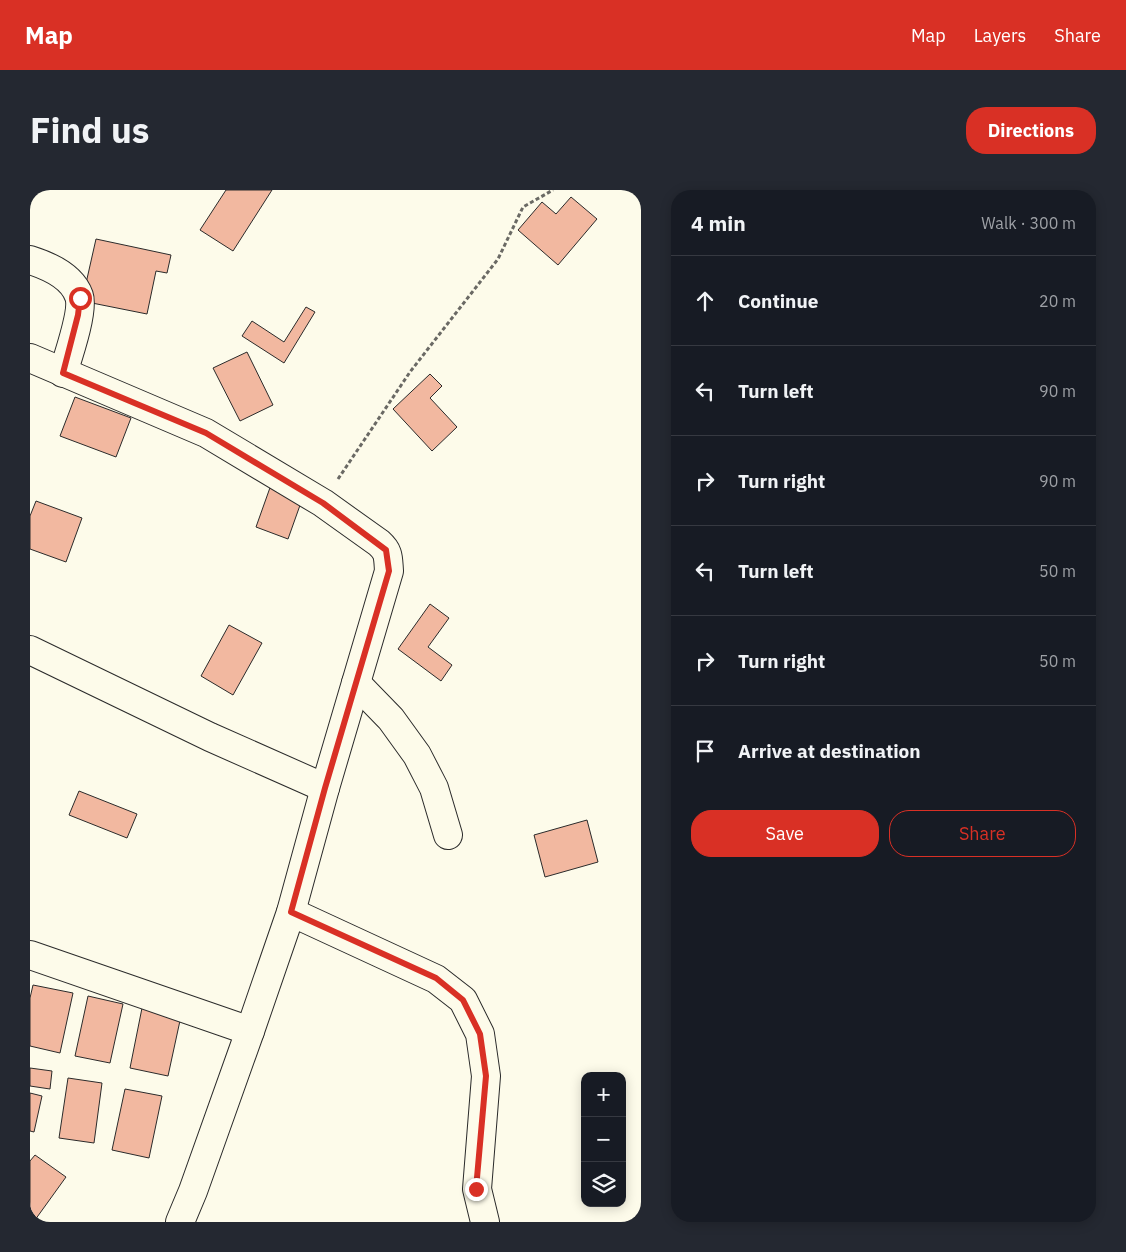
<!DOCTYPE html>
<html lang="en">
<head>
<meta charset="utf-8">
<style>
  :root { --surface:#171b24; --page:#242831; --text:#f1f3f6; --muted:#9ea1a6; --line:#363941; --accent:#d93025 }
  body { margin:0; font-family:"IBM Plex Sans",sans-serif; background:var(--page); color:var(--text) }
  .controls { position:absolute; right:15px; bottom:15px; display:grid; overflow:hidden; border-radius:10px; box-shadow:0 2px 12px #0003 }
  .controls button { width:45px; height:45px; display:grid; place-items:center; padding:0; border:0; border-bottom:1px solid var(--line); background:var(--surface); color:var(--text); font:25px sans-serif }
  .stop { position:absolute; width:15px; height:15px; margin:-11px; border:4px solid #d93025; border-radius:50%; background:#fff }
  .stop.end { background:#d93025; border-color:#fff; box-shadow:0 1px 5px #0008 }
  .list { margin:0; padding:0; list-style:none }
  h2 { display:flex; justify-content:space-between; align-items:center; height:65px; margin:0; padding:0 20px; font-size:21px }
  h2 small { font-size:16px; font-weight:400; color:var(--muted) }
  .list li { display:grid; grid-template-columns:32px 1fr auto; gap:15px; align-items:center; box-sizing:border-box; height:90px; padding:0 20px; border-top:1px solid var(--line) }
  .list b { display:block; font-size:19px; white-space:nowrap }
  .list em { font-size:16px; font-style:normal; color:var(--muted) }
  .actions { display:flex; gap:10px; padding:15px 20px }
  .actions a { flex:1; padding:11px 0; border:1px solid var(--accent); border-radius:20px; text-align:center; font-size:18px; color:var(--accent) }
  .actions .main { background:var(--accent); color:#fff }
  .icon { flex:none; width:28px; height:28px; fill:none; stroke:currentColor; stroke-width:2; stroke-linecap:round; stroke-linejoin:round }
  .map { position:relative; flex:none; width:611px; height:1032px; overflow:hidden; border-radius:20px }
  header { display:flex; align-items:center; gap:30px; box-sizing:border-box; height:70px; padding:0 25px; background:var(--accent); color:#fff }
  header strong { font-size:24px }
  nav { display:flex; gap:28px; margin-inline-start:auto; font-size:18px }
  .intro { display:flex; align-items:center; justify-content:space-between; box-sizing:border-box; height:120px; padding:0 30px }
  h1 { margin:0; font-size:35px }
  .button { padding:12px 22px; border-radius:20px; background:var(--accent); color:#fff; font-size:18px; font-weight:700 }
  main { display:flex; gap:30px; padding:0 30px }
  aside { flex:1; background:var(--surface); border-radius:20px; box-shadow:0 2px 12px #0003 }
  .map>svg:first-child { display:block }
</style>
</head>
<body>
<header>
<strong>Map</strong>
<nav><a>Map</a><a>Layers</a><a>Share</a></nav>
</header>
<div class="intro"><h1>Find us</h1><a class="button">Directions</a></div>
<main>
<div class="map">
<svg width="611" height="1032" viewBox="0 0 611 1032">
  <rect width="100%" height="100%" fill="#fdfbea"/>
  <!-- building -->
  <g fill="#f2b8a0" stroke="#2b2b2b">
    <polygon points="196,0 242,0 203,61 170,40"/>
    <polygon points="541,7 567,29 528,75 488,40 512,12 526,24"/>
    <polygon points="66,49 141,65 137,83 126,81 117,124 52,111"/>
    <polygon points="276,117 285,122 254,173 212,146 222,131 254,152"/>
    <polygon points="217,162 243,215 210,231 183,178"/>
    <polygon points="400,184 412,196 400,208 427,237 402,261 363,219"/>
    <polygon points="45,207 101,228 86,267 30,246"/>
    <polygon points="242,292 274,304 258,349 226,337"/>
    <polygon points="6,311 52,328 36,372 0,359 0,326"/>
    <polygon points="400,414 419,428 398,457 422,475 411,491 368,459"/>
    <polygon points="199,435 232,453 203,505 171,486"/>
    <polygon points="49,601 107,624 97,648 39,625"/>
    <polygon points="557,630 568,672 515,687 504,645"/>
    <polygon points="3,795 43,803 30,863 0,856 0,808"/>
    <polygon points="58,806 93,814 80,873 45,866"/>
    <polygon points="112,818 151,826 138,886 100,878"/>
    <polygon points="0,878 22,881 20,899 0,896"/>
    <polygon points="38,888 72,893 64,953 29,948"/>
    <polygon points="95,899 132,906 119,968 82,960"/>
    <polygon points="0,903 12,906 4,942 0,941"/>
    <polygon points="5,965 36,987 5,1030 0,1027 0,971"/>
  </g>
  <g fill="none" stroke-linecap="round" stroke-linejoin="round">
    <!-- minor casing -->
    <g stroke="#2b2b2b" stroke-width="30">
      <g id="minor">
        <path d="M0,70C19,76 42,86 49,106C54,120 38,167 33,183"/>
        <path d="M0,168L176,243L293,313L349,353C359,362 358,367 359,381L295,598L261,722L220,841L163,1001L150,1032"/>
        <polyline points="0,460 180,547 295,598"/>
        <polyline points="326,493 361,529 387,565 404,598 418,645"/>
        <polyline points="261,722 406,789 433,810 450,844 456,886 447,999 455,1032"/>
        <polyline points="0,765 220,841"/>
      </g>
    </g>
    <!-- path -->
    <polyline stroke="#6a6964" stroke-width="3" stroke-dasharray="4 2.5" stroke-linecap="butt" points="308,289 380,182 468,69 493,17 523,0"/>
    <!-- minor -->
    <use href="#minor" stroke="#fdfbea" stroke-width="28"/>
  </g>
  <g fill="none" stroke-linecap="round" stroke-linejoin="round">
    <!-- route -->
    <polyline stroke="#d93025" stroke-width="6" points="50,108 48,125 33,183 176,243 293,313 356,360 359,381 295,598 261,722 406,788 433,810 450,844 456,886 446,999"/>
  </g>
</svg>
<div class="controls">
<button>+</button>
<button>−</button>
<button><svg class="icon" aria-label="layers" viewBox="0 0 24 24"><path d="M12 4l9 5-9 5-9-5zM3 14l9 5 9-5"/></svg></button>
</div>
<div class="stop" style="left:50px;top:108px"></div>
<div class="stop end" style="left:446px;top:999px"></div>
</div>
<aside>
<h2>4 min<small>Walk · 300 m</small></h2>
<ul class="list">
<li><svg class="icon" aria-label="ahead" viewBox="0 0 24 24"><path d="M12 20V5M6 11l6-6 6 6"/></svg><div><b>Continue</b></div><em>20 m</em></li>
<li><svg class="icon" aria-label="left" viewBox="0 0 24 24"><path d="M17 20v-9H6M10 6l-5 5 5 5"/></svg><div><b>Turn left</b></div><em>90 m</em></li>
<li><svg class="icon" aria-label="right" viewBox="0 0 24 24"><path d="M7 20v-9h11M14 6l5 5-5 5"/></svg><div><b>Turn right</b></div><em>90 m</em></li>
<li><svg class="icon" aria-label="left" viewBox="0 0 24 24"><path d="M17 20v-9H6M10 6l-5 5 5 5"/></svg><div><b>Turn left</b></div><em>50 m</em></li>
<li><svg class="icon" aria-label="right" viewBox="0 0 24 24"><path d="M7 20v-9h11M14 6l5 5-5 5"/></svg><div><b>Turn right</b></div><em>50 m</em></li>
<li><svg class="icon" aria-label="arrive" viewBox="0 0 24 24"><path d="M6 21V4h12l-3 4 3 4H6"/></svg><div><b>Arrive at destination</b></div></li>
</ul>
<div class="actions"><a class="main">Save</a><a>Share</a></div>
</aside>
</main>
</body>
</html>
